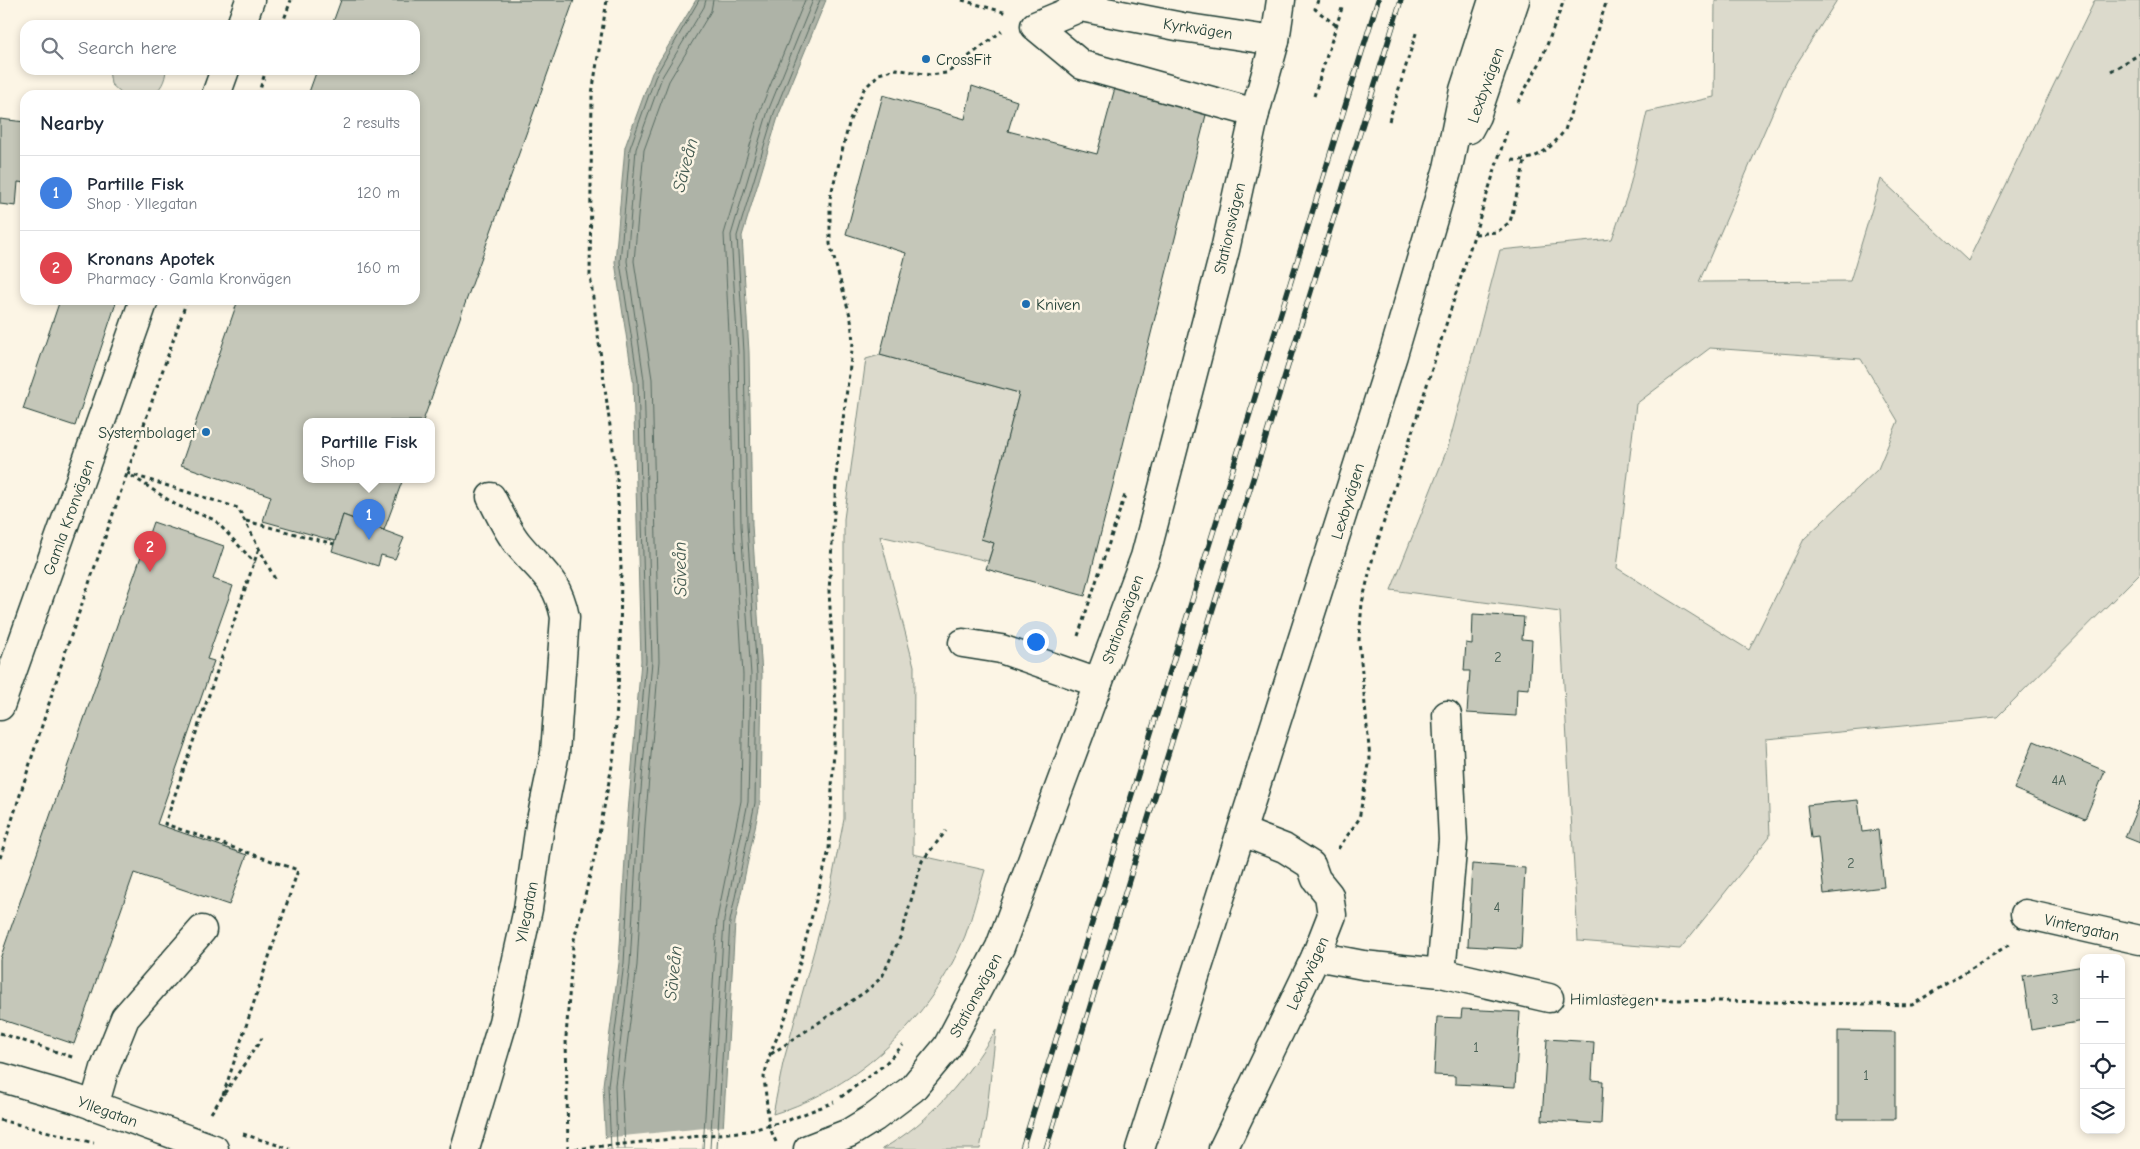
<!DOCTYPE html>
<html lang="en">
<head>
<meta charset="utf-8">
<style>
  :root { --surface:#fff; --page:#f6f6f7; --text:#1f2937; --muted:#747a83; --line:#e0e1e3; --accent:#b45309 }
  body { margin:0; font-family:"Comic Neue",sans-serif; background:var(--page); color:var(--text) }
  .controls { position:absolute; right:15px; bottom:15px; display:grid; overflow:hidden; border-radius:10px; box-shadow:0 2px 8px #0003 }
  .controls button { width:45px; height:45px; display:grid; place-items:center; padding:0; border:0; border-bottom:1px solid var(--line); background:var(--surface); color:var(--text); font:25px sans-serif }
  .you { position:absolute; left:1035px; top:641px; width:18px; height:18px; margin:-12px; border:4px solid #fff; border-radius:50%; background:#1a73e8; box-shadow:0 0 0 8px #1a73e833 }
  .badge { display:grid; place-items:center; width:32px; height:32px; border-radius:50%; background:var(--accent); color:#fff; font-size:16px; font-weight:700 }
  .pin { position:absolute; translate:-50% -41px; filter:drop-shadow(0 1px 2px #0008) }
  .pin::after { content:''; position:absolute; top:26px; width:18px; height:15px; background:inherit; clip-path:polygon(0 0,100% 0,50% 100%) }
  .popup { position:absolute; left:303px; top:418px; width:132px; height:65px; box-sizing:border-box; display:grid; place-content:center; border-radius:10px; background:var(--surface); filter:drop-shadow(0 1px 4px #0005); font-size:16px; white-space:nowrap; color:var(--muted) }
  .popup b { font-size:19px; color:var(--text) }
  .popup::after { content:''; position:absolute; left:50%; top:100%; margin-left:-10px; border:10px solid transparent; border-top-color:var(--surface) }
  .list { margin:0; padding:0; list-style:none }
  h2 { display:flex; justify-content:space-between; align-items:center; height:65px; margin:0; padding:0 20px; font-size:21px }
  h2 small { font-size:16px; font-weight:400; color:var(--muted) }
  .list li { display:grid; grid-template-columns:32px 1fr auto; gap:15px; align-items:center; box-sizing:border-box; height:75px; padding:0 20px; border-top:1px solid var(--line) }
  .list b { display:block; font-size:19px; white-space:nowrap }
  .list p { margin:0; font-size:16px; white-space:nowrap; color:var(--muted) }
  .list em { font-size:16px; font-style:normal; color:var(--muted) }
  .icon { flex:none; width:28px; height:28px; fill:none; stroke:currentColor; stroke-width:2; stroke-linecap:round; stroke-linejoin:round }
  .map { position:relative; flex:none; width:2140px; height:1149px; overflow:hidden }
  .search { position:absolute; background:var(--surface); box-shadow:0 2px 8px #0003; left:20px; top:20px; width:400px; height:55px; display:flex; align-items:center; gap:12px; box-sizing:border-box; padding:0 18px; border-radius:15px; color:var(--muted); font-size:19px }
  .panel { position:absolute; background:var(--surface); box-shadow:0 2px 8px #0003; left:20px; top:90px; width:400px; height:215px; border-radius:15px }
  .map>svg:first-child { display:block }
</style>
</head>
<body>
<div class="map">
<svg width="2140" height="1149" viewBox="0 0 2140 1149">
  <rect width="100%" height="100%" fill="#fcf5e5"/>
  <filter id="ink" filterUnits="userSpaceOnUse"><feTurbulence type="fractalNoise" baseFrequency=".02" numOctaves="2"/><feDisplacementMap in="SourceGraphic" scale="10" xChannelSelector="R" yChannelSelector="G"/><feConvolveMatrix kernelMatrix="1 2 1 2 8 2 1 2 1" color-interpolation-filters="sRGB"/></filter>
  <g filter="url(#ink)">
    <!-- green -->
    <g fill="#dcdacc" stroke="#7e8c80" fill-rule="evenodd">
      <path d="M1715,0H1837L1787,79L1699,282L1850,281L1881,179L1968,261L2095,0H2140V573L1997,717L1766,739L1770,836L1680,949L1578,941L1560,612L1391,590L1448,447L1500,250L1612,239L1629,190L1647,112L1714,97ZM1710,348L1861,359L1898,421L1878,469L1804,539L1749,650L1617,568L1636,404Z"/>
      <path d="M109,70H166C165,81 161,89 152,95H123L111,84Z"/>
      <path d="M880,355L1019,393L981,539L994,543L988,561L880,536L914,666L913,854L985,870C978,892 973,915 965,936C931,1018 859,1088 773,1114L783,1063L828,900L844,819V519L866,359Z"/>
      <path d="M996,1030L986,1118L980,1149H882C932,1121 966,1078 996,1030Z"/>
    </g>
    <!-- water -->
    <polygon fill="#aeb3a7" stroke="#758479" points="696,0 826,0 779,114 742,236 749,352 752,525 762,675 760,804 735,922 722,1149 606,1149 603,1085 619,963 627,824 641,661 633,380 615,262 625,147 652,73"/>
    <!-- pier -->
    <polygon fill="#fcf5e5" points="725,1126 724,1149 604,1149 603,1138"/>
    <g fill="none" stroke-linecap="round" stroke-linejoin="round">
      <!-- shore -->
      <g stroke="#586c62" stroke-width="1">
        <polyline points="611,1149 608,1085 624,963 632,824 646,661 638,380 620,262 630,148 656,75 699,0"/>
        <polyline points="617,1149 615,1085 630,964 638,825 652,661 644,380 627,261 636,149 662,77 704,7 706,0"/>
        <polyline points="625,1149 622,1086 637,965 645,825 659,661 652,379 634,261 644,150 669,81 711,11 713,0"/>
        <polyline points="703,1149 717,919 741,801 743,675 734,526 730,353 724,234 761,108 805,0"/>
        <polyline points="710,1149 724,920 748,802 751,675 741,526 738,352 731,235 768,111 813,0"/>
        <polyline points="717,1149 730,921 755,803 757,675 747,526 744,352 737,236 774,113 820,0"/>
      </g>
    </g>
    <!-- building -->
    <g fill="#c5c7b9" stroke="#1f3d34">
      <polygon points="341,0 574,0 423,421 306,421 306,479 403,479 384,530 343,515 335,541 263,521 271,496 181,465 238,300 415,300 415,95 308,95 317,70 415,70 415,25 332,25"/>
      <polygon points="1116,84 1208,107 1085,596 986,569 994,543 981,539 1019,393 880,355 906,253 846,234 883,95 965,119 972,86 1017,101 1008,131 1097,154"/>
      <polygon points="0,119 25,122 25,183 18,182 16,206 0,204"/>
      <polygon points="60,300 117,300 75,426 23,409"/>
      <polygon points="343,515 404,538 395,559 381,555 378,566 332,551"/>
      <polygon points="153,522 224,546 213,579 233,586 207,659 214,661 157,824 247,855 229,905 134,873 74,1044 0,1019 0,959"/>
      <polygon points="1473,614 1524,617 1522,639 1532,640 1529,689 1517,688 1516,716 1467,713 1470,671 1464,671 1466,643 1472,644"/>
      <polygon points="2034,741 2105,771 2085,819 2014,789"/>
      <polygon points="1858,800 1862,832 1878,830 1884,887 1824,894 1818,837 1811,838 1807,805"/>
      <polygon points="2140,801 2140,843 2125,837"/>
      <polygon points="1472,864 1525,868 1521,949 1468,946"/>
      <polygon points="2084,966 2084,1021 2031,1030 2023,976"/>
      <polygon points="1462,1009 1520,1012 1515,1087 1455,1084 1455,1076 1434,1075 1437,1017 1461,1018"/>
      <polygon points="1838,1031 1895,1032 1895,1119 1838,1119"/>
      <polygon points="1547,1039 1594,1042 1592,1080 1603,1081 1601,1124 1542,1120"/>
    </g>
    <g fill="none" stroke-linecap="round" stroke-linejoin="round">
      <!-- minor casing -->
      <g stroke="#1f3d34" stroke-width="31">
        <g id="minor">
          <polyline points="241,25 250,0"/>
          <polyline points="216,95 225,70"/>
          <polyline points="1255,113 1082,65 1035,26 1081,7 1182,27 1275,41"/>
          <polyline points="1469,129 1476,116 1515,0"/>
          <polyline points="963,643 1001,649 1098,683"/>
          <polyline points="0,706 144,300"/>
          <polyline points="2025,914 2140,940"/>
          <polyline points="1316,956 1363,965 1441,973 1549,998"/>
          <polyline points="1441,973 1453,840 1447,715"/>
          <polyline points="0,1077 76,1099 214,1149"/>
          <polyline points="94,1106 105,1068 125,1018 202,930"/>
          <path d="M465,1149L503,1022L528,909L540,825L555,753L565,617C557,578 541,572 518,544C507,531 499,512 491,497"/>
          <polyline points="808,1149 849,1133 875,1117 912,1089 947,1047 1000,947 1145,557 1225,250 1255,113 1275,41 1281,0"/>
          <polyline points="1140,1149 1393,355 1448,168 1464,90 1493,0"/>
          <polyline points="1223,1149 1316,956 1332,915 1329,895 1316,879 1311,865 1284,848 1243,832"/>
        </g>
      </g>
      <!-- path -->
      <g stroke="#1f3d34" stroke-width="3" stroke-dasharray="4 4" stroke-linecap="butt">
        <polyline points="962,0 1007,13"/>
        <polyline points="1318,0 1315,9 1337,26"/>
        <polyline points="282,25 291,0"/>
        <polyline points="2111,71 2140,54"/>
        <polyline points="258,95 266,70"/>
        <polyline points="1314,96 1342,8"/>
        <polyline points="1518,102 1541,61 1564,0"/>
        <polyline points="1389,121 1417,30"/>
        <path d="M1512,160C1536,162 1551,148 1565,130L1607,0"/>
        <polyline points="1475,234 1497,232 1510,222 1525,161"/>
        <polyline points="127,473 238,508 276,581"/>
        <polyline points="132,476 176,505 215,520 255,563"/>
        <polyline points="246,521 334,544"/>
        <polyline points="1078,636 1126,492"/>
        <polyline points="1338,849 1359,819 1370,759 1359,640 1362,603 1374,553 1507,131"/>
        <polyline points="0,858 65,653 187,300"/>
        <polyline points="1582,998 1912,1005 2010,944"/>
        <polyline points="0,1033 75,1058"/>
        <polyline points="771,1054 865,992 882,977 902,933 922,861 946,831"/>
        <polyline points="223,1095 298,870 165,824 259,548"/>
        <polyline points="841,1097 884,1065 903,1045"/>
        <polyline points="211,1113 262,1038"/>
        <polyline points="0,1120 94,1143"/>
        <polyline points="243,1134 290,1149"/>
        <polyline points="776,1142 769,1126 764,1077 770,1054 786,1016 829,850 836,706 829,591 837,466 853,343 851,319 830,244 830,198 850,120 864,89 879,74 896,69 930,75 947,73 1002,31"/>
        <polyline points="568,1149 566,1037 573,944 595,855 614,755 620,655 621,568 617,479 590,275 592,94 607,0"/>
      </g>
      <!-- minor -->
      <use href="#minor" stroke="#fcf5e5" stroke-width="28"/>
      <!-- rail casing -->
      <g stroke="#1f3d34" stroke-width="5.5">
        <g id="rail">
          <polyline points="1022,1149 1378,0"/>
          <polyline points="1046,1149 1401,0"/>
        </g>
      </g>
      <!-- rail -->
      <use href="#rail" stroke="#fcf5e5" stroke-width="4" stroke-dasharray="11" stroke-linecap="butt"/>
      <!-- path-bridge -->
      <polyline stroke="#1f3d34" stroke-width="3" stroke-dasharray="4 4" stroke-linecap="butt" points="575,1149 748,1131 789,1120 834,1102"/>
    </g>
  </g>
  <!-- markers -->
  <g fill="#1f6fb2" stroke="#fcf5e5" stroke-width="2">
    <circle cx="926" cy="59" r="5"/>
    <circle cx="1026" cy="304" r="5"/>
    <circle cx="206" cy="432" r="5"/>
  </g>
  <g text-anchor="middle" stroke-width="5" stroke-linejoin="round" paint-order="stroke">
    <!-- number labels -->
    <g font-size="14" fill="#486055">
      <text x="1498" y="662">2</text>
      <text x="2059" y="785">4A</text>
      <text x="1851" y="868">2</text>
      <text x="1497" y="912">4</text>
      <text x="2055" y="1004">3</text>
      <text x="1476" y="1052">1</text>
      <text x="1866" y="1080">1</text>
    </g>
    <!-- street labels -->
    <g font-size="16" fill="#1f3d34" stroke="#fcf5e5">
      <text transform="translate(1198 28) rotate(9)" y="6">Kyrkvägen</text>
      <text transform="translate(1485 85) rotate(-70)" y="6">Lexbyvägen</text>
      <text transform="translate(1229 228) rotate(-77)" y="6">Stationsvägen</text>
      <text transform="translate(1347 501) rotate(-73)" y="6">Lexbyvägen</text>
      <text transform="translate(68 517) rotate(-70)" y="6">Gamla Kronvägen</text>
      <text transform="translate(1122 619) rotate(-70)" y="6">Stationsvägen</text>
      <text transform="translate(526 912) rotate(-79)" y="6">Yllegatan</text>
      <text transform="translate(2082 927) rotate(13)" y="6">Vintergatan</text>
      <text transform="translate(1307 973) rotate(-65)" y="6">Lexbyvägen</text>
      <text transform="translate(975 995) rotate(-62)" y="6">Stationsvägen</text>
      <text transform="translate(1612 999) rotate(1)" y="6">Himlastegen</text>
      <text transform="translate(108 1111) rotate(20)" y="6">Yllegatan</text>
    </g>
    <!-- poi labels -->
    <g font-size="16" fill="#1f3d34" stroke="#fcf5e5" text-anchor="start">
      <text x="936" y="65">CrossFit</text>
      <text x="1036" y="310">Kniven</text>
      <text x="196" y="438" text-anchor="end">Systembolaget</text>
    </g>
    <!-- water labels -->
    <g font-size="18" font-style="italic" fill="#435a51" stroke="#fcf5e5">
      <text transform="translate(685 165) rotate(-75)" y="6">Säveån</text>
      <text transform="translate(680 569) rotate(-91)" y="6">Säveån</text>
      <text transform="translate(673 973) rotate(-84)" y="6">Säveån</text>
    </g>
  </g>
</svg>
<div class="controls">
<button>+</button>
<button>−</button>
<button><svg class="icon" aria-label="locate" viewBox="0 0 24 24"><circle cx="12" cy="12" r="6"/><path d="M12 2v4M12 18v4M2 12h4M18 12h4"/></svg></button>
<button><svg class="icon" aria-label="layers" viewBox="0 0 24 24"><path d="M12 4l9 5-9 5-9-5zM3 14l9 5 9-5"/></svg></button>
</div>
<div class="you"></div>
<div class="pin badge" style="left:369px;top:540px;background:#3f7fe0">1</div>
<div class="popup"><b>Partille Fisk</b>Shop</div>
<div class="pin badge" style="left:150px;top:572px;background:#e0444e">2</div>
<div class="search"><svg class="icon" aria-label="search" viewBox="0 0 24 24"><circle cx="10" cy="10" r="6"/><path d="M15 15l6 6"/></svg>Search here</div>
<section class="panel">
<h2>Nearby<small>2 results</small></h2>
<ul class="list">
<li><span class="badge" style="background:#3f7fe0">1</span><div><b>Partille Fisk</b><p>Shop · Yllegatan</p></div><em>120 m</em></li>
<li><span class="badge" style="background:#e0444e">2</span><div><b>Kronans Apotek</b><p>Pharmacy · Gamla Kronvägen</p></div><em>160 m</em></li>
</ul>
</section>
</div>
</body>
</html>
